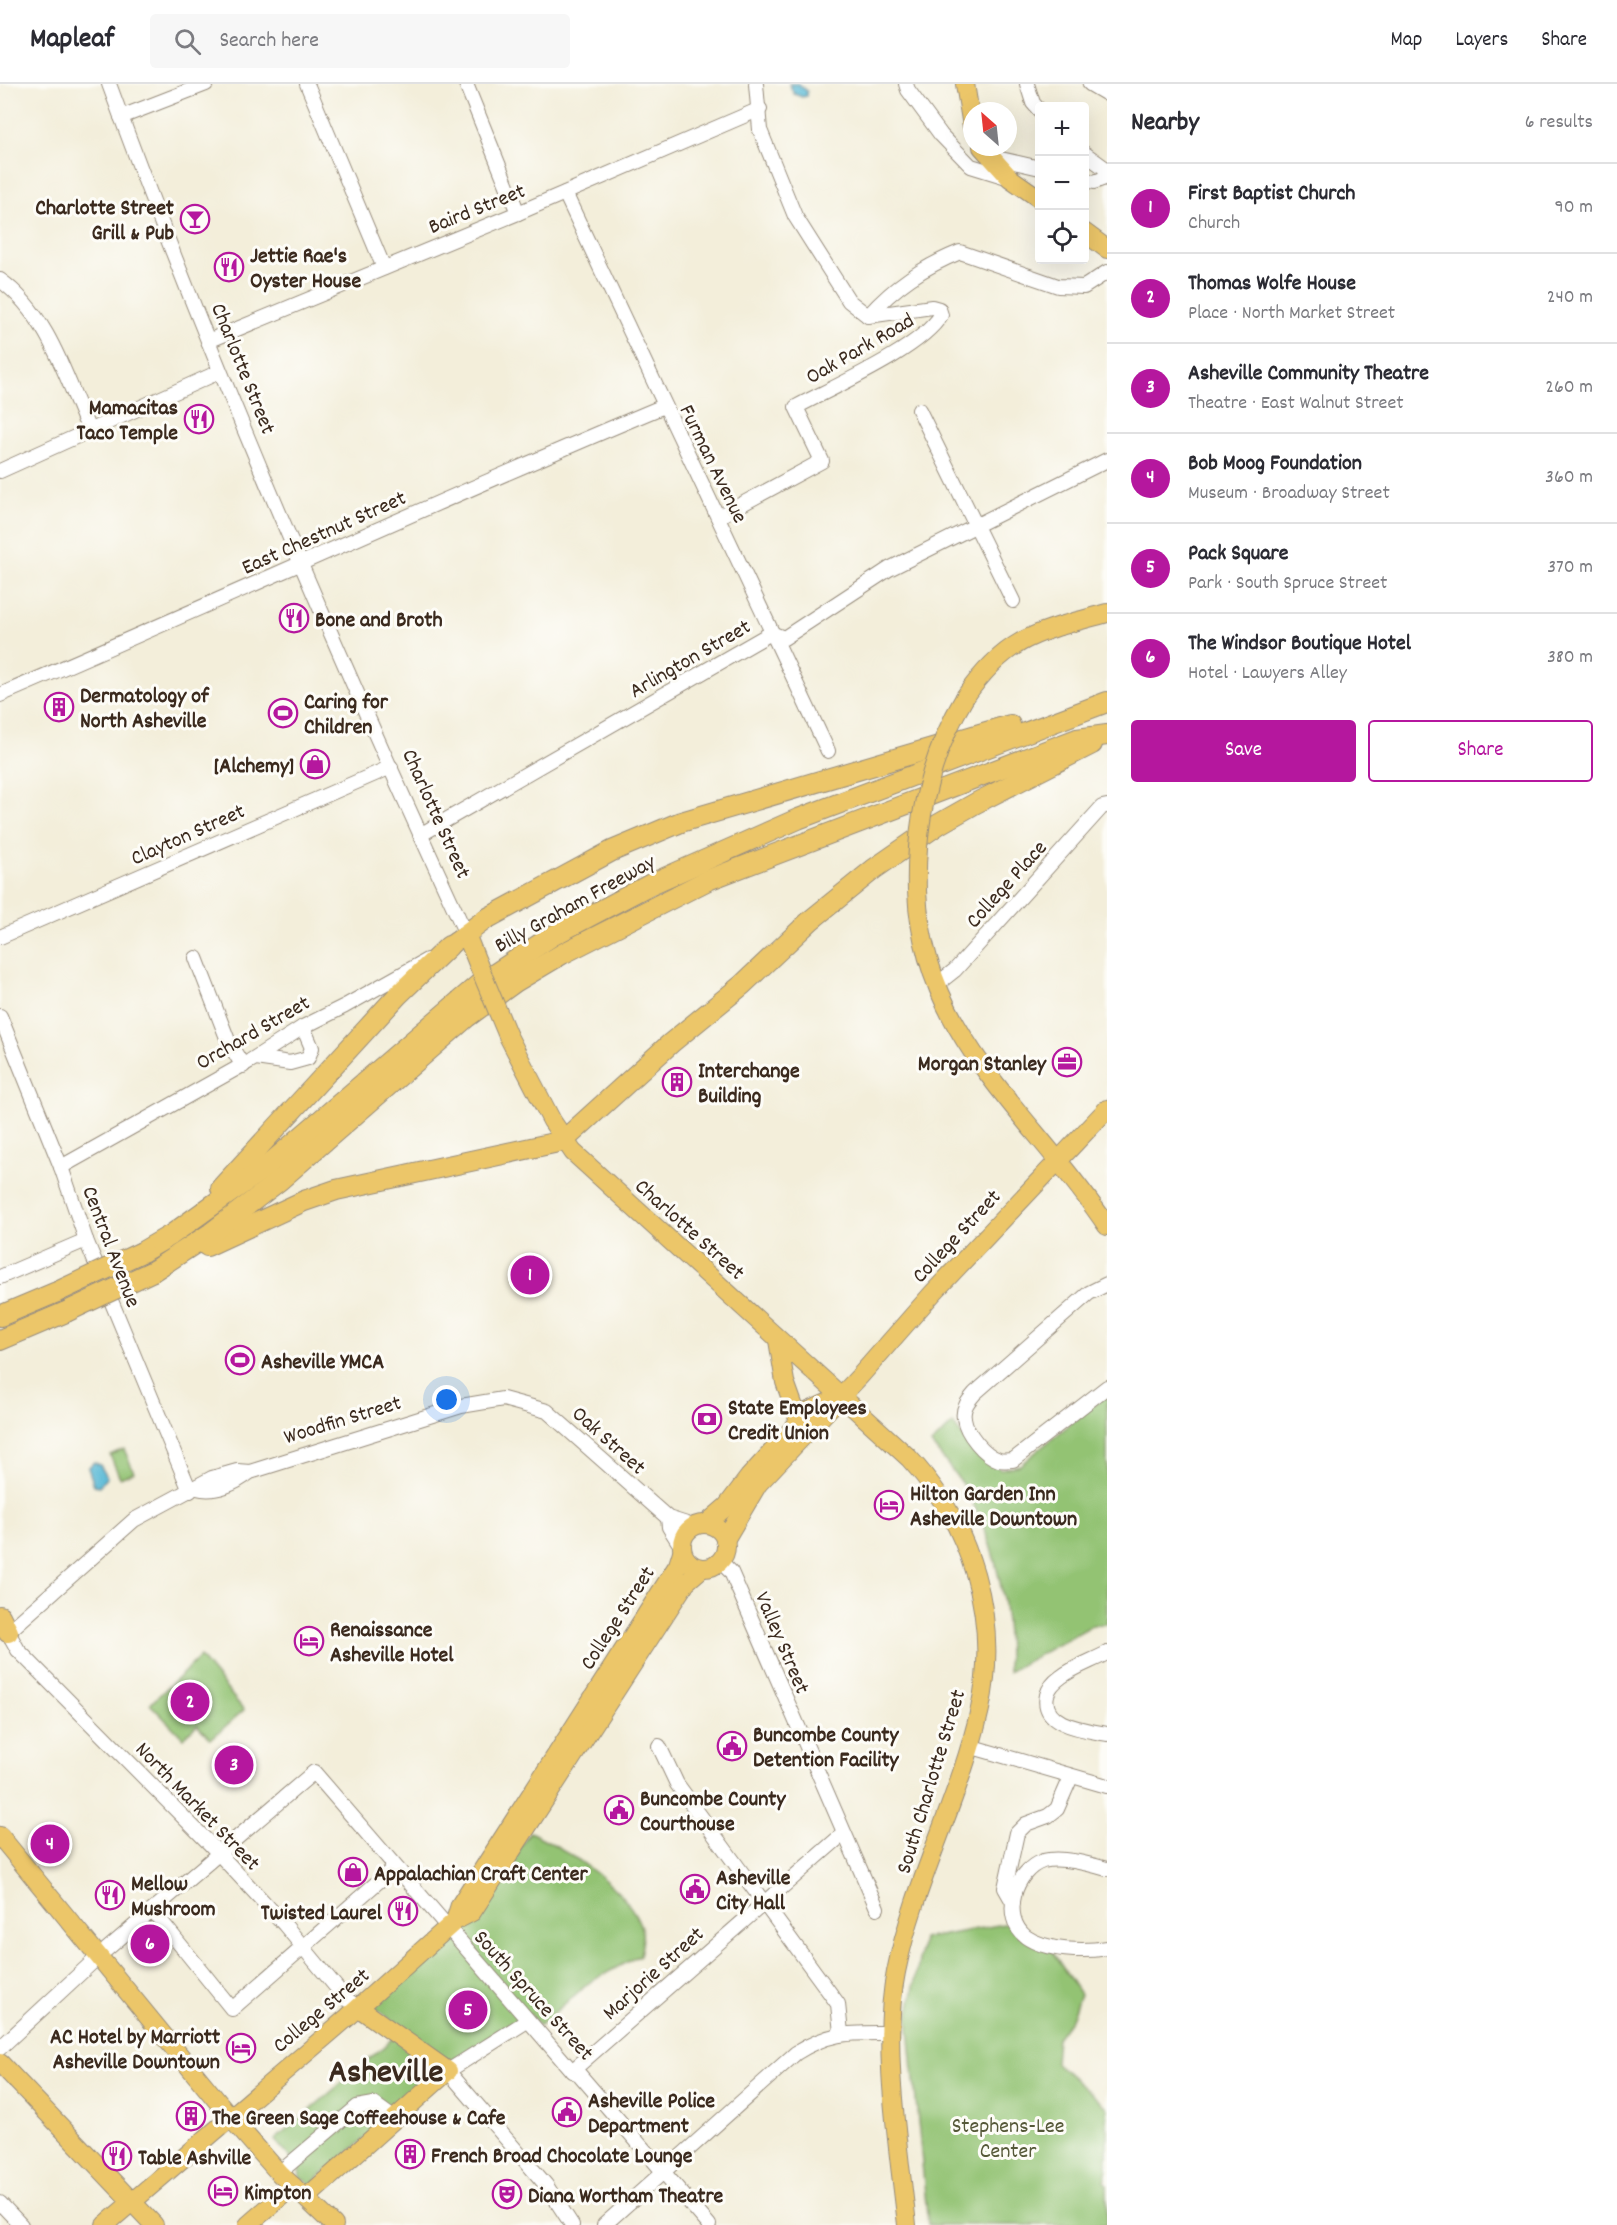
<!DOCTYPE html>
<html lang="en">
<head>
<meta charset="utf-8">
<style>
  :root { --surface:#fff; --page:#f7f7f7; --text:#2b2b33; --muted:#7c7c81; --line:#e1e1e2; --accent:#b5179e }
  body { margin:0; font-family:Dekko,sans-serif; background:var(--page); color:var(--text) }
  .controls { position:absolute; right:18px; top:18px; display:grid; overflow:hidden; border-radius:6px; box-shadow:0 6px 24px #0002 }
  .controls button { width:54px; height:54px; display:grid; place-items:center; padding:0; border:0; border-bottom:2px solid var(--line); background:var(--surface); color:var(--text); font:30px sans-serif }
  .compass { position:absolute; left:963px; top:18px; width:54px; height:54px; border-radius:50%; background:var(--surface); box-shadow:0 6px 24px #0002; rotate:333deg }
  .you { position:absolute; left:447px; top:1316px; width:21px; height:21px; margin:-15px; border:4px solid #fff; border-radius:50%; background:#1a73e8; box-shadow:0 0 0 9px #1a73e833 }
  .badge { display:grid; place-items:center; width:39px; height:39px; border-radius:50%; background:var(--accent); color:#fff; font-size:20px; font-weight:700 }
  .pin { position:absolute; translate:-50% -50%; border:3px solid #fff; box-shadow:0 2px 6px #0006 }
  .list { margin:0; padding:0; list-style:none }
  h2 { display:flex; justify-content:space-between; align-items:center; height:78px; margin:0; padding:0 24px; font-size:26px }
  h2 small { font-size:20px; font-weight:400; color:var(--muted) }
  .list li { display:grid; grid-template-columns:39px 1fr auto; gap:18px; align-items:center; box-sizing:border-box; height:90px; padding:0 24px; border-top:2px solid var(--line) }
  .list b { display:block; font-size:22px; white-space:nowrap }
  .list p { margin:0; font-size:20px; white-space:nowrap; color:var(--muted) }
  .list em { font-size:20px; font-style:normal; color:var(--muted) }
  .actions { display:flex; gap:12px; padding:18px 24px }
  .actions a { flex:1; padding:14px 0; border:2px solid var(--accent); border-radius:6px; text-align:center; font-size:21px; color:var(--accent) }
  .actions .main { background:var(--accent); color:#fff }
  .icon { flex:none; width:33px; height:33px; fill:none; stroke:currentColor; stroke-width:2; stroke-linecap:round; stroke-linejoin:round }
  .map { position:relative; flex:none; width:1107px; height:2141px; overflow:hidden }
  header { display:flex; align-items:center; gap:36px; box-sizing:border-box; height:84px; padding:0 30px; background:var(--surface); border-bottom:2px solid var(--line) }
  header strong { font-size:28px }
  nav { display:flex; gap:33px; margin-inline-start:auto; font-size:21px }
  .search { width:420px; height:54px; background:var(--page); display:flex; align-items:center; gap:15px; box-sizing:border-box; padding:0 21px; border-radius:6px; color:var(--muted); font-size:22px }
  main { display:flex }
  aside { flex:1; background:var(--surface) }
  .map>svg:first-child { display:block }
</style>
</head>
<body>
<header>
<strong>Mapleaf</strong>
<div class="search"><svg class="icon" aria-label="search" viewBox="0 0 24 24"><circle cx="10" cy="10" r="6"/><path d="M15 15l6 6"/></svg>Search here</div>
<nav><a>Map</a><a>Layers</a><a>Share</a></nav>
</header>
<main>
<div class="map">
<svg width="1107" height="2141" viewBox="0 0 1107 2141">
  <rect width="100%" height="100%" fill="#fdfcf7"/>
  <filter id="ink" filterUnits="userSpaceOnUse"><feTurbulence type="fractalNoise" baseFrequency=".0167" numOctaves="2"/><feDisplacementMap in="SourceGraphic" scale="12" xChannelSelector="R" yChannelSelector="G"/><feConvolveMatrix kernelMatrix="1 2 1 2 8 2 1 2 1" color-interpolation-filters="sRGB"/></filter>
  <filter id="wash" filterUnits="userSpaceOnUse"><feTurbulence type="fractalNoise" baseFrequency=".008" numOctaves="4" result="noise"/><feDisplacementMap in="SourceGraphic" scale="24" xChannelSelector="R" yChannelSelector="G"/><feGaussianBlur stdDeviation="1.35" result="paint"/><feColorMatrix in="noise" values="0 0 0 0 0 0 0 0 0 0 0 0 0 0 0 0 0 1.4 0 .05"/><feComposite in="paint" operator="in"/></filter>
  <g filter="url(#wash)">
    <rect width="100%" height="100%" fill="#f3eeda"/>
    <!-- green -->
    <g fill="#93c373" stroke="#677648" stroke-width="1.5">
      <path d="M1107,1310V1540L1093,1541L1008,1588C1009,1525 998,1464 967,1408C957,1391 943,1375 931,1360L953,1340L973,1365L1000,1385L1020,1381Z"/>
      <polygon points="124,1365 134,1388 120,1394 110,1371"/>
      <polygon points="200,1573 244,1626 211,1655 197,1641 183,1654 150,1620"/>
      <path d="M530,1748C564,1764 631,1806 641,1844C644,1854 642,1862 640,1871L590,1898L539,1942L530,1930L433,1988L382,2034L383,2039L311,2100L300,2094L299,2084L275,2056L404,1945L372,1922L479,1829Z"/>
      <polygon points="1009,1839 1050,1864 1080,1910 1071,1935 1057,1954 1055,1978 1107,2023 1107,2084 1104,2098 1107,2100 1107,2141 928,2141 908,1934 923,1855"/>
    </g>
    <!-- water -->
    <g fill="#58b9d6" stroke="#4a727a" stroke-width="1.5">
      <polygon points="789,0 799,0 807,7 807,12 802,13 794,10"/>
      <polygon points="94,1378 100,1381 107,1393 99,1402 94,1401 88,1384"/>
    </g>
  </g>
  <g filter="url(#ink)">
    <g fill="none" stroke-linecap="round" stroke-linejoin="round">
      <!-- minor casing -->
      <g stroke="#978c7c" stroke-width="16">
        <g id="minor">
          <path d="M109,0C215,289 337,571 466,850"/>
          <polyline points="307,0 384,184"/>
          <polyline points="466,0 518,129"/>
          <polyline points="906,0 908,6 941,51 971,82 1010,94"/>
          <polyline points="1027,0 1033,19 1040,27"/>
          <polyline points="1090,0 1107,10"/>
          <polyline points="121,33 206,0"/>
          <polyline points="1084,69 1106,85 1105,94 1094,98 1084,96"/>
          <polyline points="992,73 1040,84"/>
          <polyline points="565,109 828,667"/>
          <path d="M0,196C48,230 66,294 89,346"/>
          <path d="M868,232C895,202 923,183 960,168L1058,202L1084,203L1107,188"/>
          <polyline points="208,257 518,129 760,25"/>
          <polyline points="919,326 1013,517"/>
          <polyline points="0,387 219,288"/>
          <path d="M718,433L822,377L796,323C833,303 921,265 941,231L939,225L932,223L868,232L849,217L795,132L760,46L756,0"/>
          <path d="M0,611C222,516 441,415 664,322"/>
          <polyline points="420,751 771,549 784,554 889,485 1107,376"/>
          <polyline points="0,853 391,683"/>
          <polyline points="196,874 229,959 243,982"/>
          <polyline points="936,901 955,886 1102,723 1107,722"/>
          <polyline points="0,932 61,1083 86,1156 190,1407"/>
          <polyline points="256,974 290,979 308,974 312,964 303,943"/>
          <polyline points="61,1083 250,977 303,943 345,922 427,876"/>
          <polyline points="0,1193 86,1156"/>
          <path d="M1107,1200L1089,1209L975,1309C969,1316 962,1324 964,1334C966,1349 984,1371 999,1376C1002,1377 1009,1376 1013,1376L1107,1303"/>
          <polyline points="250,1388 237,1387 212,1394 134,1436 8,1548 18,1566 209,1759 284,1840 346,1915 359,1924"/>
          <path d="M197,1404C215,1409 235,1400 250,1388L461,1322L503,1315L547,1327L668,1434L693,1442"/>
          <polyline points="668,1434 669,1443 681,1462"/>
          <polyline points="720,1477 731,1488 877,1824"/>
          <path d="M1107,1569C1092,1577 1074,1583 1061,1593C1054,1598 1049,1603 1047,1611C1040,1642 1087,1646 1107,1650"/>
          <polyline points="659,1662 677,1700 838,1920 841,1949"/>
          <polyline points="969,1662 1107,1702"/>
          <path d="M1107,1785C1089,1780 1061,1772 1043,1777C1015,1786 1000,1833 1026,1853C1046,1867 1084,1868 1107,1864"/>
          <polyline points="1013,1818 1005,1804 1017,1749 1026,1740 1048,1732 1057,1725 1071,1693"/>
          <polyline points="153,1827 232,1925 395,1783"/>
          <polyline points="527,1937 448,1987 546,2101 572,2141"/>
          <polyline points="0,1964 99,1872 314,1688 572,1987 579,1990 709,2141"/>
          <polyline points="572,1987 843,1750"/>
          <polyline points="279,2089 357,2023 374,2020 396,2036"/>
          <polyline points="0,2119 21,2141"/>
          <path d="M604,2141L796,1969C831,1947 850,1949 890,1949"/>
        </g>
      </g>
      <!-- major casing -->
      <g stroke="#978c7c" stroke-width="20">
        <g id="major">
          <polyline points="965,0 972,42"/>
          <polyline points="982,63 1010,94 1040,115"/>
          <polyline points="1084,148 1107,165"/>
          <path d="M965,613C1008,551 1039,548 1107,529"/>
          <path d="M917,807C923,954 1032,1029 1107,1142"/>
          <polyline points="449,862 466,850 478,880"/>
          <path d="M508,952L552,1037L573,1068L909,1374C971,1440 1000,1535 980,1625C960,1715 914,1798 896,1888C881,1961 899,2066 907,2141"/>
          <polyline points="778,1256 785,1298 799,1337"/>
          <circle cx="704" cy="1462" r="22"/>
          <polyline points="706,1440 727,1422 749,1393 809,1327 834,1316"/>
          <polyline points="725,1456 758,1400 860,1292 932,1210 1107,1025"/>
          <polyline points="0,1752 236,2040 279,2089 334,2141"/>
          <polyline points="455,1837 460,1821 678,1481 682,1468"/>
          <polyline points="0,1979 154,2141"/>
          <polyline points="306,2114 448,1987 359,1924"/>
          <polyline points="105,2141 348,1933 455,1837 472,1828 686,1498 701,1485"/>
          <polyline points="248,2141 293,2102"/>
        </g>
      </g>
      <!-- highway casing -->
      <g stroke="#978c7c" stroke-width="22">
        <g id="highway">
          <polyline points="466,850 486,835 612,767 681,738 1010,641"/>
          <polyline points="221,1104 398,911 449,862"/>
          <polyline points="207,1162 304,1117 336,1106 563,1057 671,959 742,901 811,836 874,785 939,740 976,719 1092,660"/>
          <polyline points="142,1168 171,1151 267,1082 478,901 552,852 651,800 798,735 1107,618"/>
          <polyline points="153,1187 211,1149 280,1096 467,933 515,898 562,870 708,796 1077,655 1107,651"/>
          <polyline points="0,1232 57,1208"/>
          <polyline points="0,1256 66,1228"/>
          <polyline points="0,1532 8,1548"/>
        </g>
      </g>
      <!-- minor -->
      <use href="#minor" stroke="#fff" stroke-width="14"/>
      <!-- major -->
      <use href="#major" stroke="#ecc669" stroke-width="18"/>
      <!-- highway -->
      <use href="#highway" stroke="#ecc669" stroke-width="20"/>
      <!-- major-bridge casing -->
      <g stroke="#978c7c" stroke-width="20" stroke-linecap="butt">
        <g id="major-bridge">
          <path d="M917,807C915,739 930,672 965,613"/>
          <polyline points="478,880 508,952"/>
        </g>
      </g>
      <!-- highway-bridge casing -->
      <g stroke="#978c7c" stroke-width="22" stroke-linecap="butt">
        <g id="highway-bridge">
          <polyline points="57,1208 142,1168"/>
          <polyline points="66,1228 153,1187"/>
        </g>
      </g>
      <!-- major-bridge -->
      <use href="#major-bridge" stroke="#ecc669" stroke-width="18"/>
      <!-- highway-bridge -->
      <use href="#highway-bridge" stroke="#ecc669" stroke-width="20"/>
    </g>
  </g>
  <!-- icons -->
  <defs>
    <g id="bar-ring" transform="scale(1.5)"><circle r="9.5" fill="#fdfcf7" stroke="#b5179e" stroke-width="1.5"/><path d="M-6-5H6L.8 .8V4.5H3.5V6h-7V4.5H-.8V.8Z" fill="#b5179e"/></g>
    <g id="restaurant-ring" transform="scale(1.5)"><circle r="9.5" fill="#fdfcf7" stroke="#b5179e" stroke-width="1.5"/><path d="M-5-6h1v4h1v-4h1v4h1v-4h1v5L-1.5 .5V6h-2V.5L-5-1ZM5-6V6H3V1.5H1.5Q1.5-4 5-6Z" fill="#b5179e"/></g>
    <g id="building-ring" transform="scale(1.5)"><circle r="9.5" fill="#fdfcf7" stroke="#b5179e" stroke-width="1.5"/><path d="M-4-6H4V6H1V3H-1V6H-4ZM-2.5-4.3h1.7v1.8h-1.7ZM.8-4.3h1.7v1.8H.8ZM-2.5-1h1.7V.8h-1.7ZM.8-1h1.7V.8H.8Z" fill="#b5179e"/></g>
    <g id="stadium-ring" transform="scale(1.5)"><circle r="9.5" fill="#fdfcf7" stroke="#b5179e" stroke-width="1.5"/><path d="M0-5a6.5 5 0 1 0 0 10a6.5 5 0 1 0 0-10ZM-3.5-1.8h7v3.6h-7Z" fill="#b5179e"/></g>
    <g id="shop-ring" transform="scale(1.5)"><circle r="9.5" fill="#fdfcf7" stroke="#b5179e" stroke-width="1.5"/><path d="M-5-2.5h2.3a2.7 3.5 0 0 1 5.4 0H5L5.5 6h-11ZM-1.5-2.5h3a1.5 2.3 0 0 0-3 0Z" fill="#b5179e"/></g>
    <g id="office-ring" transform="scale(1.5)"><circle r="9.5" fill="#fdfcf7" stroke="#b5179e" stroke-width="1.5"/><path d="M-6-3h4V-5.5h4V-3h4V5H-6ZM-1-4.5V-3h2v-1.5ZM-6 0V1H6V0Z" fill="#b5179e"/></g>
    <g id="bank-ring" transform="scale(1.5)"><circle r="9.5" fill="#fdfcf7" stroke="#b5179e" stroke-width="1.5"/><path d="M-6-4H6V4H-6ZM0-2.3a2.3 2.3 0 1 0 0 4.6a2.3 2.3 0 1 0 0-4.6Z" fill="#b5179e"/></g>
    <g id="hotel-ring" transform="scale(1.5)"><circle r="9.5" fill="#fdfcf7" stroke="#b5179e" stroke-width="1.5"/><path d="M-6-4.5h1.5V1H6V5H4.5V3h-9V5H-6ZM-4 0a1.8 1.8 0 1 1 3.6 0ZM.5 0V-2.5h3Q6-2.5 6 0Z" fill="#b5179e"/></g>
    <g id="civic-ring" transform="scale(1.5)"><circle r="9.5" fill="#fdfcf7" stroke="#b5179e" stroke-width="1.5"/><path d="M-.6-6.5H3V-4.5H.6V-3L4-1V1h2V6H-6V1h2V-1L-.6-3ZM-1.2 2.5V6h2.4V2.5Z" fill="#b5179e"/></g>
    <g id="theatre-ring" transform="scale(1.5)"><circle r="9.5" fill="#fdfcf7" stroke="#b5179e" stroke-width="1.5"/><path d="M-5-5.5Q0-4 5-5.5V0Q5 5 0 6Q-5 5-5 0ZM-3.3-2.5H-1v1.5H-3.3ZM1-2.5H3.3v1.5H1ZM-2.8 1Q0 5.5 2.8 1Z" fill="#b5179e"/></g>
  </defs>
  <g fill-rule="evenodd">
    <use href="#bar-ring" x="195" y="135"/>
    <use href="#restaurant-ring" x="229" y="183"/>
    <use href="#restaurant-ring" x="199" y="335"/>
    <use href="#restaurant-ring" x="294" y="534"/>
    <use href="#building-ring" x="59" y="623"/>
    <use href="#stadium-ring" x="283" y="629"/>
    <use href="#shop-ring" x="315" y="680"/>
    <use href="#office-ring" x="1067" y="978"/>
    <use href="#building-ring" x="677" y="998"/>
    <use href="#stadium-ring" x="240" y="1276"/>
    <use href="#bank-ring" x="707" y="1335"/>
    <use href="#hotel-ring" x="889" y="1421"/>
    <use href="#hotel-ring" x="309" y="1557"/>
    <use href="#civic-ring" x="732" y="1662"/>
    <use href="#civic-ring" x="619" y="1726"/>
    <use href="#shop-ring" x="353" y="1788"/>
    <use href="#civic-ring" x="695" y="1805"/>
    <use href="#restaurant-ring" x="110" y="1811"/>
    <use href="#restaurant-ring" x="403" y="1827"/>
    <use href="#hotel-ring" x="241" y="1964"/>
    <use href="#civic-ring" x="567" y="2028"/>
    <use href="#building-ring" x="191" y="2032"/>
    <use href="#building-ring" x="410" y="2070"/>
    <use href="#restaurant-ring" x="117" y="2072"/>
    <use href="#hotel-ring" x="223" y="2107"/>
    <use href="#theatre-ring" x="507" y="2110"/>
  </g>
  <g text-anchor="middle" stroke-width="6" stroke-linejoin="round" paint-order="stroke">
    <!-- poi labels -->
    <g font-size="22" font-weight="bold" fill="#3b2a1e" stroke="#fdfcf7" text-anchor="start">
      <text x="174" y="130" text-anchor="end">Charlotte Street<tspan x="174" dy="25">Grill &amp; Pub</tspan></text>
      <text x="250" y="178">Jettie Rae's<tspan x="250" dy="25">Oyster House</tspan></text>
      <text x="178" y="330" text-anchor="end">Mamacitas<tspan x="178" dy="25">Taco Temple</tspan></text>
      <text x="315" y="542">Bone and Broth</text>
      <text x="80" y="618">Dermatology of<tspan x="80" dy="25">North Asheville</tspan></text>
      <text x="304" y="624">Caring for<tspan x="304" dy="25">Children</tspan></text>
      <text x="294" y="688" text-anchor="end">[Alchemy]</text>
      <text x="1046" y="986" text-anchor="end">Morgan Stanley</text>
      <text x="698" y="993">Interchange<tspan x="698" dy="25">Building</tspan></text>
      <text x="261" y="1284">Asheville YMCA</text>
      <text x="728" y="1330">State Employees<tspan x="728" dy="25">Credit Union</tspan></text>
      <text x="910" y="1416">Hilton Garden Inn<tspan x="910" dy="25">Asheville Downtown</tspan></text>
      <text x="330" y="1552">Renaissance<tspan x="330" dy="25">Asheville Hotel</tspan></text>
      <text x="753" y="1657">Buncombe County<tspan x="753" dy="25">Detention Facility</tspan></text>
      <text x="640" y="1721">Buncombe County<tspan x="640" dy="25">Courthouse</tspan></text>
      <text x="374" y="1796">Appalachian Craft Center</text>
      <text x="716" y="1800">Asheville<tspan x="716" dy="25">City Hall</tspan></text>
      <text x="131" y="1806">Mellow<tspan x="131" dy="25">Mushroom</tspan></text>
      <text x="382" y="1835" text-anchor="end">Twisted Laurel</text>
      <text x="220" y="1959" text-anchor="end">AC Hotel by Marriott<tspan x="220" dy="25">Asheville Downtown</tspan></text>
      <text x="588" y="2023">Asheville Police<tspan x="588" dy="25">Department</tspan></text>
      <text x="212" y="2040">The Green Sage Coffeehouse &amp; Cafe</text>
      <text x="431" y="2078">French Broad Chocolate Lounge</text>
      <text x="138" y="2080">Table Ashville</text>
      <text x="244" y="2115">Kimpton</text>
      <text x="528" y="2118">Diana Wortham Theatre</text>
    </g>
    <!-- street labels -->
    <g font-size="22" fill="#3b2a1e" stroke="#fdfcf7">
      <text transform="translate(476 123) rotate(-22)" y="8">Baird Street</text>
      <text transform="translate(859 263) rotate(-30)" y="8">Oak Park Road</text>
      <text transform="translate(245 284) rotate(68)" y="8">Charlotte Street</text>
      <text transform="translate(715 379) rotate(64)" y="8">Furman Avenue</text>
      <text transform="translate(323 447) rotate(-24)" y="8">East Chestnut Street</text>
      <text transform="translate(689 573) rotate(-30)" y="8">Arlington Street</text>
      <text transform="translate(438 729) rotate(66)" y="8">Charlotte Street</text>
      <text transform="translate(187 749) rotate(-24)" y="8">Clayton Street</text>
      <text transform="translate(1005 799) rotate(-48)" y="8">College Place</text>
      <text transform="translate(574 818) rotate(-29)" y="8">Billy Graham Freeway</text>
      <text transform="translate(252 947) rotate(-30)" y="8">Orchard Street</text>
      <text transform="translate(691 1144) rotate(42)" y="8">Charlotte Street</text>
      <text transform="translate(955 1151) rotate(-47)" y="8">College Street</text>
      <text transform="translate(113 1162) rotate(69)" y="8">Central Avenue</text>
      <text transform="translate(342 1334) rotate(-17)" y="8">Woodfin Street</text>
      <text transform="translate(610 1355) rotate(42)" y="8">Oak Street</text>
      <text transform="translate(616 1533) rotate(-57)" y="8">College Street</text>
      <text transform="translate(784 1558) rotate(67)" y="8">Valley Street</text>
      <text transform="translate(929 1697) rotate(-73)" y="8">South Charlotte Street</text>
      <text transform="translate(199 1721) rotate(46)" y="8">North Market Street</text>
      <text transform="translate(652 1888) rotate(-42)" y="8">Marjorie Street</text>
      <text transform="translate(535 1910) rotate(48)" y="8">South Spruce Street</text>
      <text transform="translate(320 1925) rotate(-40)" y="8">College Street</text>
    </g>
    <!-- park labels -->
    <g font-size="22" fill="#555838" stroke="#fdfcf7">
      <text x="1008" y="2048">Stephens-Lee<tspan x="1008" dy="25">Center</tspan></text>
    </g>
    <!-- town labels -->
    <g font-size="34" font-weight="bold" fill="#3b2a1e" stroke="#fdfcf7">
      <text x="386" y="1997">Asheville</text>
    </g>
  </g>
</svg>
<div class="controls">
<button>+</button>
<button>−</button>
<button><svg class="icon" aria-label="locate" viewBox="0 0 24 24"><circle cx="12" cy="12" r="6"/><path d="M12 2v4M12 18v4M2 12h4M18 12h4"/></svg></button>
</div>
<svg class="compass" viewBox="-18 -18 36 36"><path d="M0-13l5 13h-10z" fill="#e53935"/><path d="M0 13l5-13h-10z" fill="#7c7c81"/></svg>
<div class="you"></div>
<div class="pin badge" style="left:530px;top:1191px">1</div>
<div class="pin badge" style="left:190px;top:1618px">2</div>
<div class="pin badge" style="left:234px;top:1681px">3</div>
<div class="pin badge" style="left:50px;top:1760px">4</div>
<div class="pin badge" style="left:468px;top:1926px">5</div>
<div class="pin badge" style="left:150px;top:1860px">6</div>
</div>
<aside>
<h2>Nearby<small>6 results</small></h2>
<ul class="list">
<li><span class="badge">1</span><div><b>First Baptist Church</b><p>Church</p></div><em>90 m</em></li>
<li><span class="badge">2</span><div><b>Thomas Wolfe House</b><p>Place · North Market Street</p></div><em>240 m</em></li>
<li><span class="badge">3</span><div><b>Asheville Community Theatre</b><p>Theatre · East Walnut Street</p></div><em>260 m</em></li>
<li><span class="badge">4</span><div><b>Bob Moog Foundation</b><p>Museum · Broadway Street</p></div><em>360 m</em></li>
<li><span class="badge">5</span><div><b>Pack Square</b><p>Park · South Spruce Street</p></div><em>370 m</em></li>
<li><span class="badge">6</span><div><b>The Windsor Boutique Hotel</b><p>Hotel · Lawyers Alley</p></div><em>380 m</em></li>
</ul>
<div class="actions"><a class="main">Save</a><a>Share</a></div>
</aside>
</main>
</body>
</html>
